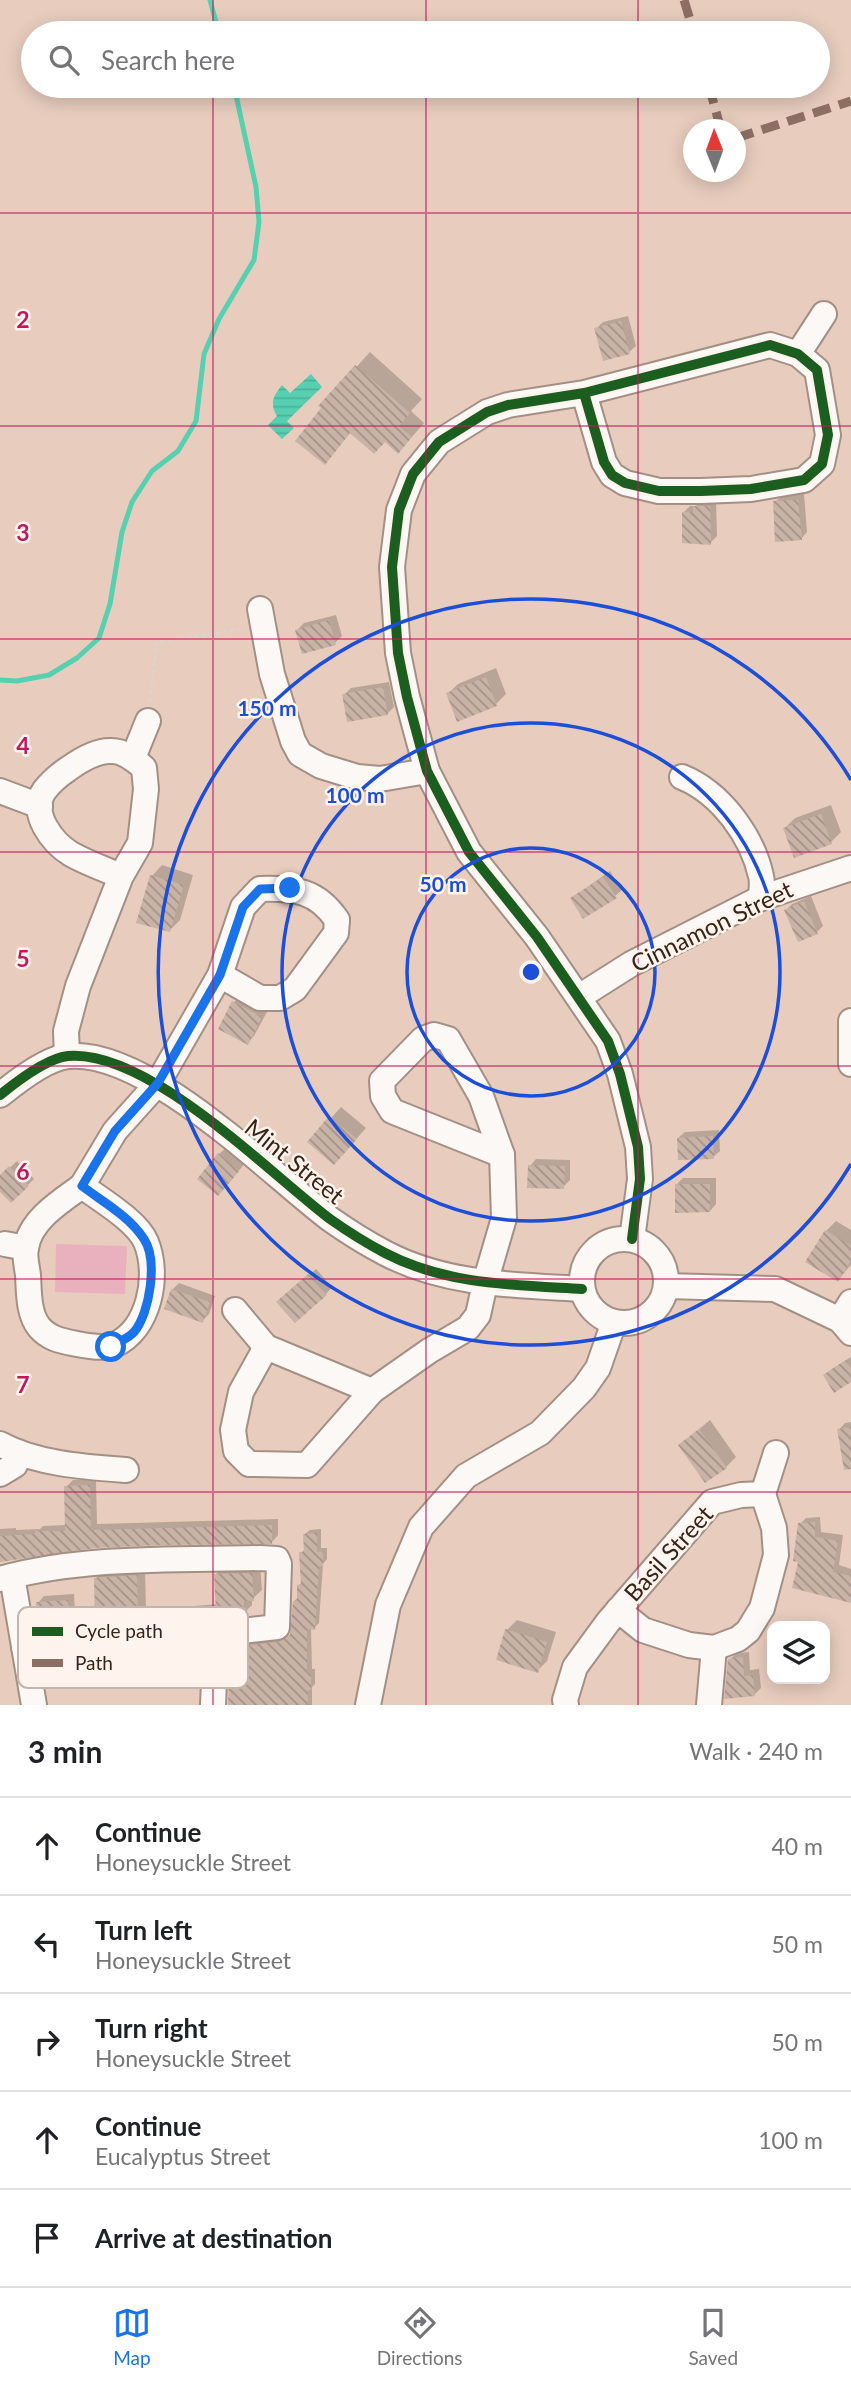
<!DOCTYPE html>
<html lang="en">
<head>
<meta charset="utf-8">
<style>
  :root { --surface:#fff; --page:#f6f6f6; --text:#202124; --muted:#757577; --line:#e0e0e0; --accent:#1a73e8 }
  body { margin:0; font-family:Lato,sans-serif; background:var(--page); color:var(--text) }
  .controls { position:absolute; right:21px; bottom:21px; display:grid; overflow:hidden; border-radius:14px; box-shadow:0 4px 18px #0003 }
  .controls button { width:63px; height:63px; display:grid; place-items:center; padding:0; border:0; border-bottom:2px solid var(--line); background:var(--surface); color:var(--text); font:35px sans-serif }
  .compass { position:absolute; left:683px; top:119px; width:63px; height:63px; border-radius:50%; background:var(--surface); box-shadow:0 4px 18px #0003; rotate:359deg }
  .stop { position:absolute; width:21px; height:21px; margin:-16px; border:5px solid #1a73e8; border-radius:50%; background:#fff }
  .stop.end { background:#1a73e8; border-color:#fff; box-shadow:0 2px 7px #0008 }
  .list { margin:0; padding:0; list-style:none }
  h2 { display:flex; justify-content:space-between; align-items:center; height:91px; margin:0; padding:0 28px; font-size:30px }
  h2 small { font-size:23px; font-weight:400; color:var(--muted) }
  .list li { display:grid; grid-template-columns:46px 1fr auto; gap:21px; align-items:center; box-sizing:border-box; height:98px; padding:0 28px; border-top:2px solid var(--line) }
  .list b { display:block; font-size:26px; white-space:nowrap }
  .list p { margin:0; font-size:23px; white-space:nowrap; color:var(--muted) }
  .list em { font-size:23px; font-style:normal; color:var(--muted) }
  .icon { flex:none; width:38px; height:38px; fill:none; stroke:currentColor; stroke-width:2; stroke-linecap:round; stroke-linejoin:round }
  .map { position:relative; flex:none; width:851px; height:1705px; overflow:hidden }
  .search { position:absolute; background:var(--surface); box-shadow:0 4px 18px #0003; left:21px; right:21px; top:21px; height:77px; display:flex; align-items:center; gap:18px; box-sizing:border-box; padding:0 24px; border-radius:38px; color:var(--muted); font-size:26px }
  .sheet { height:581px; background:var(--surface) }
  nav { display:flex; justify-content:space-around; align-items:center; box-sizing:border-box; height:98px; border-top:2px solid var(--line); background:var(--surface); font-size:19px; color:var(--muted) }
  nav a { display:grid; justify-items:center; gap:4px }
  nav .on { color:var(--accent) }
  .map>svg:first-child { display:block }
</style>
</head>
<body>
<div class="map">
<svg width="851" height="1705" viewBox="0 0 851 1705">
  <defs>
    <pattern id="water-rules" width="6" height="5" patternUnits="userSpaceOnUse" patternTransform="scale(1.75)"><rect width="6" height="5" fill="#56d0b1"/><path d="M0 2.5h6" fill="none" stroke="#4cb298"/></pattern>
    <pattern id="building-back-hatch" width="6" height="6" patternUnits="userSpaceOnUse" patternTransform="scale(1.75)"><rect width="6" height="6" fill="#c9b3a7"/><path d="M-1 5l2 2M0 0l6 6M5-1l2 2" fill="none" stroke="#a49187"/></pattern>
  </defs>
  <rect width="100%" height="100%" fill="#e8cdbe"/>
  <!-- grass -->
  <polygon fill="#e9b1bd" points="56,1244 127,1246 125,1294 55,1292"/>
  <!-- water -->
  <path fill="url(#water-rules)" d="M311,374L322,387L287,421L294,428L282,439L268,425L277,416C269,403 274,395 282,385L290,393Z"/>
  <!-- shadow -->
  <g fill="#0003">
    <polygon points="628,316 636,346 629,352 596,329 603,322"/>
    <polygon points="370,352 422,399 411,411 424,423 411,438 385,440 351,432 325,462 321,406"/>
    <polygon points="804,494 807,532 801,539 775,502 782,496"/>
    <polygon points="716,500 717,536 710,543 684,512 690,506 696,506 701,501"/>
    <polygon points="336,615 342,636 335,643 297,630 304,623"/>
    <polygon points="496,668 506,694 496,704 448,694 458,684"/>
    <polygon points="389,682 394,707 387,714 344,695 351,688"/>
    <polygon points="831,805 841,832 831,842 785,828 795,818"/>
    <polygon points="162,865 193,875 180,920 169,931 152,876"/>
    <polygon points="610,871 622,890 615,896 572,898"/>
    <polygon points="811,896 823,926 817,932 786,910 792,904"/>
    <polygon points="240,996 268,1010 254,1036 248,1042 234,1002"/>
    <polygon points="341,1107 366,1128 344,1153 310,1142"/>
    <polygon points="719,1130 720,1151 713,1157 678,1138 685,1132"/>
    <polygon points="226,1148 245,1163 225,1188 219,1154"/>
    <polygon points="536,1159 570,1160 570,1180 563,1187 530,1166"/>
    <polygon points="17,1161 34,1179 11,1201 0,1190 0,1177"/>
    <polygon points="683,1178 716,1178 716,1204 710,1211 676,1185"/>
    <polygon points="836,1221 851,1230 851,1265 838,1280 826,1231"/>
    <polygon points="316,1269 332,1287 326,1294 285,1295"/>
    <polygon points="179,1283 215,1296 209,1314 202,1321 172,1290"/>
    <polygon points="851,1357 851,1380 825,1375 832,1369"/>
    <polygon points="710,1420 736,1457 726,1467 680,1445"/>
    <polygon points="851,1422 851,1448 839,1430 845,1423"/>
    <polygon points="73,1480 96,1480 97,1524 278,1519 278,1535 272,1542 128,1544 62,1550 0,1560 0,1529 16,1528 16,1530 40,1529 43,1526 67,1525 66,1487"/>
    <polygon points="820,1517 821,1532 843,1535 839,1565 851,1569 851,1601 800,1561 800,1524 806,1518"/>
    <polygon points="321,1529 321,1548 327,1548 327,1559 323,1564 319,1623 314,1628 311,1628 312,1669 315,1669 315,1684 312,1687 312,1705 230,1705 232,1648 237,1643 285,1638 291,1634 294,1601 299,1597 299,1585 302,1582 301,1553 305,1549 305,1534 310,1530"/>
    <polygon points="225,1565 260,1565 262,1590 252,1599 252,1605 243,1614 97,1625 95,1579 104,1570 145,1567 146,1610 218,1604 216,1574"/>
    <polygon points="74,1594 75,1612 68,1619 38,1603 44,1596"/>
    <polygon points="517,1620 556,1632 547,1661 537,1671 507,1630"/>
    <polygon points="749,1652 750,1670 759,1669 761,1688 754,1695 730,1659 737,1653"/>
  </g>
  <g fill="none" stroke-linecap="round" stroke-linejoin="round">
    <!-- stream -->
    <g stroke="#56d0b1" stroke-width="5">
      <polyline points="210,0 219,33"/>
      <polyline points="0,680 17,681 49,675 77,658 99,638 110,604 122,532 132,502 152,471 178,451 196,421 204,354 219,319 254,260 259,222 256,187 234,86"/>
    </g>
  </g>
  <!-- building -->
  <g fill="url(#building-back-hatch)">
    <polygon points="621,321 630,354 603,361 594,328"/>
    <polygon points="355,365 410,413 399,426 412,437 398,454 385,442 374,454 350,433 325,465 295,441 321,408 318,406"/>
    <polygon points="798,500 802,540 775,542 773,501"/>
    <polygon points="693,506 710,506 711,545 682,543 682,512 693,512"/>
    <polygon points="329,620 336,645 302,654 295,630"/>
    <polygon points="486,677 497,706 457,722 446,693"/>
    <polygon points="383,687 388,715 347,722 342,694"/>
    <polygon points="821,814 832,844 794,858 783,828"/>
    <polygon points="150,875 184,885 170,932 136,923"/>
    <polygon points="603,877 617,898 583,919 570,898"/>
    <polygon points="804,901 818,934 798,942 784,910"/>
    <polygon points="232,1001 262,1017 248,1045 218,1029"/>
    <polygon points="329,1116 357,1139 334,1165 307,1142"/>
    <polygon points="713,1136 714,1159 678,1160 677,1138"/>
    <polygon points="218,1153 239,1171 218,1196 197,1179"/>
    <polygon points="528,1165 565,1166 564,1189 527,1188"/>
    <polygon points="9,1166 29,1186 11,1203 0,1192 0,1175"/>
    <polygon points="675,1184 710,1184 710,1212 675,1213"/>
    <polygon points="825,1230 851,1246 851,1261 838,1282 805,1262"/>
    <polygon points="308,1274 327,1295 295,1323 276,1302"/>
    <polygon points="171,1289 210,1302 203,1323 164,1309"/>
    <polygon points="846,1360 851,1368 851,1382 834,1393 823,1375"/>
    <polygon points="851,1427 851,1469 844,1470 837,1429"/>
    <polygon points="699,1429 727,1468 705,1483 678,1445"/>
    <polygon points="90,1485 91,1530 272,1525 272,1544 162,1545 95,1548 0,1562 0,1536 35,1534 35,1531 65,1531 64,1486"/>
    <polygon points="815,1522 815,1537 838,1541 833,1572 851,1576 851,1603 792,1588 798,1562 793,1561 798,1523"/>
    <polygon points="317,1533 317,1552 323,1551 323,1566 319,1566 315,1630 307,1629 307,1673 311,1673 311,1690 308,1690 308,1705 228,1705 230,1647 279,1642 290,1635 293,1601 297,1601 297,1585 301,1585 299,1552 304,1552 303,1534"/>
    <polygon points="252,1573 254,1601 244,1601 244,1616 95,1627 94,1578 137,1575 138,1618 216,1612 214,1574"/>
    <polygon points="68,1600 69,1621 37,1623 36,1602"/>
    <polygon points="505,1629 547,1642 538,1673 496,1660"/>
    <polygon points="200,1650 200,1671 46,1689 42,1661"/>
    <polygon points="743,1657 744,1676 753,1675 755,1696 724,1699 728,1659"/>
  </g>
  <g fill="none" stroke-linecap="round" stroke-linejoin="round">
    <!-- minor casing -->
    <g stroke="#a48f84" stroke-width="28">
      <g id="minor">
        <polyline points="798,354 824,314"/>
        <polyline points="584,393 604,462 612,475 625,483 659,491 701,491 751,489 804,480 822,464 828,435 817,370 798,354 770,345 584,393 508,405 487,412 439,442 413,474 399,510 392,567 398,653 407,697 427,771 469,852 537,937 608,1041 620,1074 638,1147 640,1179 632,1239"/>
        <polyline points="260,609 272,674 293,741 300,754 321,766 357,777 380,779 427,771"/>
        <polyline points="133,758 148,721"/>
        <path d="M682,777C721,793 752,836 761,876C763,883 761,891 761,898"/>
        <polyline points="0,791 40,806"/>
        <polyline points="220,975 260,998 280,998 295,989 336,933 337,920"/>
        <polyline points="579,997 631,964 761,898 851,868"/>
        <polyline points="851,1021 851,1064"/>
        <polygon points="434,1035 448,1039 481,1096 502,1155 392,1111 383,1096 382,1081 423,1039"/>
        <path d="M67,1056L66,1031L78,986L121,876L140,843L146,789L144,768C135,760 124,751 112,751C96,750 79,761 68,769C59,775 50,783 44,791C29,813 53,843 71,854C87,863 104,869 121,876"/>
        <path d="M0,1095C16,1082 47,1058 68,1056C148,1049 268,1172 330,1219C347,1231 366,1243 385,1253C446,1285 514,1285 582,1289"/>
        <path d="M82,1186C101,1200 137,1221 146,1242C160,1276 149,1330 114,1345C104,1349 87,1346 77,1344C62,1341 49,1339 39,1327C28,1313 29,1291 28,1275C27,1267 24,1256 26,1248C30,1220 61,1201 82,1186Z"/>
        <path d="M82,1186L115,1131L158,1083L220,975L243,907L260,889C294,888 317,890 337,920"/>
        <circle cx="624" cy="1281" r="42"/>
        <polyline points="5,1244 26,1248"/>
        <polyline points="666,1286 775,1289 840,1320 851,1333"/>
        <polyline points="235,1310 266,1347 372,1391 429,1351 468,1328 478,1315 485,1283 504,1218 502,1155"/>
        <polyline points="840,1320 851,1302"/>
        <polyline points="266,1347 241,1392 233,1430 236,1451 249,1464 307,1465 372,1391"/>
        <path d="M0,1444C37,1464 85,1467 126,1470"/>
        <polyline points="0,1474 15,1465 19,1454"/>
        <polyline points="12,1576 34,1705"/>
        <path d="M0,1579C83,1556 175,1560 260,1558L277,1559L279,1564L277,1627L216,1634L24,1647"/>
        <polyline points="618,1610 643,1630 689,1645 714,1648 738,1639 748,1631 762,1608 776,1555 774,1528 763,1494"/>
        <polyline points="213,1705 216,1634"/>
        <polyline points="368,1705 388,1605 421,1527 466,1476 540,1433 584,1388 598,1368 614,1322"/>
        <polyline points="566,1705 565,1700 575,1667 608,1622 712,1502 741,1495 763,1494 776,1453"/>
        <polyline points="709,1705 714,1648"/>
      </g>
    </g>
    <!-- path -->
    <polyline stroke="#dcd4ce" stroke-width="2.5" stroke-dasharray="3.5 3.5" stroke-linecap="butt" points="150,701 157,642 244,629"/>
    <!-- minor -->
    <use href="#minor" stroke="#fcf8f5" stroke-width="24"/>
    <!-- quiet -->
    <g stroke="#8d6e63" stroke-width="9" stroke-dasharray="18 9" stroke-linecap="butt">
      <polyline points="684,0 694,33"/>
      <polyline points="709,86 721,130"/>
      <polyline points="736,138 851,101"/>
    </g>
    <!-- cycleway casing -->
    <g stroke="#fef3ed" stroke-width="15">
      <g id="cycleway">
        <polyline points="584,393 604,462 612,475 625,483 659,491 701,491 751,489 804,480 822,464 828,435 817,370 798,354 770,345 584,393 508,405 487,412 439,442 413,474 399,510 392,567 398,653 407,697 427,771 469,852 537,937 608,1041 620,1074 638,1147 640,1179 632,1239"/>
        <path d="M0,1095C16,1082 47,1058 68,1056C148,1049 268,1172 330,1219C347,1231 366,1243 385,1253C446,1285 514,1285 582,1289"/>
      </g>
    </g>
    <!-- cycleway -->
    <use href="#cycleway" stroke="#1b5e20" stroke-width="10"/>
  </g>
  <g fill="none" stroke-linecap="round" stroke-linejoin="round">
    <!-- route -->
    <path stroke="#1a73e8" stroke-width="9" d="M111,1347C118,1342 129,1338 134,1332C150,1313 158,1260 144,1239C129,1216 103,1202 82,1186L115,1131L158,1083L220,975L243,907L260,889L290,888"/>
  </g>
  <!-- grid -->
  <path fill="none" stroke="#c2185b" stroke-width="2" stroke-opacity="0.55" d="M213,0V33M426,0V33M638,0V33M213,86V1705M426,86V1705M638,86V1705M0,213H851M0,426H851M0,639H851M0,852H851M0,1066H851M0,1279H851M0,1492H851"/>
  <!-- distance rings -->
  <g fill="none" stroke="#1d4ed8" stroke-width="3.5">
    <circle cx="531" cy="972" r="124"/>
    <circle cx="531" cy="972" r="249"/>
    <path d="M851 1164A373 373 0 1 1 851 780"/>
  </g>
  <g text-anchor="middle" stroke-width="5" stroke-linejoin="round" paint-order="stroke">
    <!-- street labels -->
    <g font-size="24" fill="#38251a" stroke="#fef3ed">
      <text transform="translate(712 927) rotate(-26)" y="8">Cinnamon Street</text>
      <text transform="translate(294 1162) rotate(39)" y="8">Mint Street</text>
      <text transform="translate(669 1554) rotate(-48)" y="8">Basil Street</text>
    </g>
  </g>
  <!-- legend -->
  <rect x="18" y="1607" width="230" height="81" rx="10" fill="#fef3ed" stroke="#c3b5ae" stroke-width="2"/>
  <rect x="32" y="1627" width="31" height="9" fill="#1b5e20"/>
  <rect x="32" y="1659" width="31" height="8" fill="#8d6e63"/>
  <g font-size="19" fill="#38251a">
    <text x="75" y="1638">Cycle path</text>
    <text x="75" y="1670">Path</text>
  </g>
  <g font-size="23" text-anchor="middle" font-weight="bold" fill="#c2185b" stroke="#fef3ed" stroke-width="5" stroke-linejoin="round" paint-order="stroke">
    <text x="23" y="328">2</text>
    <text x="23" y="541">3</text>
    <text x="23" y="754">4</text>
    <text x="23" y="967">5</text>
    <text x="23" y="1180">6</text>
    <text x="23" y="1393">7</text>
  </g>
  <circle cx="531" cy="972" r="10" fill="#1d4ed8" stroke="#fef3ed" stroke-width="3.5"/>
  <g font-size="21" text-anchor="middle" font-weight="bold" fill="#1d4ed8" stroke="#fef3ed" stroke-width="5" stroke-linejoin="round" paint-order="stroke">
    <text x="267" y="716">150 m</text>
    <text x="355" y="803">100 m</text>
    <text x="443" y="892">50 m</text>
  </g>
</svg>
<div class="controls">
<button><svg class="icon" aria-label="layers" viewBox="0 0 24 24"><path d="M12 4l9 5-9 5-9-5zM3 14l9 5 9-5"/></svg></button>
</div>
<svg class="compass" viewBox="-18 -18 36 36"><path d="M0-13l5 13h-10z" fill="#e53935"/><path d="M0 13l5-13h-10z" fill="#757577"/></svg>
<div class="stop" style="left:111px;top:1347px"></div>
<div class="stop end" style="left:290px;top:888px"></div>
<div class="search"><svg class="icon" aria-label="search" viewBox="0 0 24 24"><circle cx="10" cy="10" r="6"/><path d="M15 15l6 6"/></svg>Search here</div>
</div>
<section class="sheet">
<h2>3 min<small>Walk · 240 m</small></h2>
<ul class="list">
<li><svg class="icon" aria-label="ahead" viewBox="0 0 24 24"><path d="M12 20V5M6 11l6-6 6 6"/></svg><div><b>Continue</b><p>Honeysuckle Street</p></div><em>40 m</em></li>
<li><svg class="icon" aria-label="left" viewBox="0 0 24 24"><path d="M17 20v-9H6M10 6l-5 5 5 5"/></svg><div><b>Turn left</b><p>Honeysuckle Street</p></div><em>50 m</em></li>
<li><svg class="icon" aria-label="right" viewBox="0 0 24 24"><path d="M7 20v-9h11M14 6l5 5-5 5"/></svg><div><b>Turn right</b><p>Honeysuckle Street</p></div><em>50 m</em></li>
<li><svg class="icon" aria-label="ahead" viewBox="0 0 24 24"><path d="M12 20V5M6 11l6-6 6 6"/></svg><div><b>Continue</b><p>Eucalyptus Street</p></div><em>100 m</em></li>
<li><svg class="icon" aria-label="arrive" viewBox="0 0 24 24"><path d="M6 21V4h12l-3 4 3 4H6"/></svg><div><b>Arrive at destination</b></div></li>
</ul>
</section>
<nav>
<a class="on"><svg class="icon" aria-label="map" viewBox="0 0 24 24"><path d="M3 6l6-2 6 2 6-2v14l-6 2-6-2-6 2zM9 4v14M15 6v14"/></svg>Map</a>
<a><svg class="icon" aria-label="directions" viewBox="0 0 24 24"><path d="M12 3l9 9-9 9-9-9zM9 14v-3h6M13 9l2 2-2 2"/></svg>Directions</a>
<a><svg class="icon" aria-label="saved" viewBox="0 0 24 24"><path d="M7 4h10v16l-5-4-5 4z"/></svg>Saved</a>
</nav>
</body>
</html>
